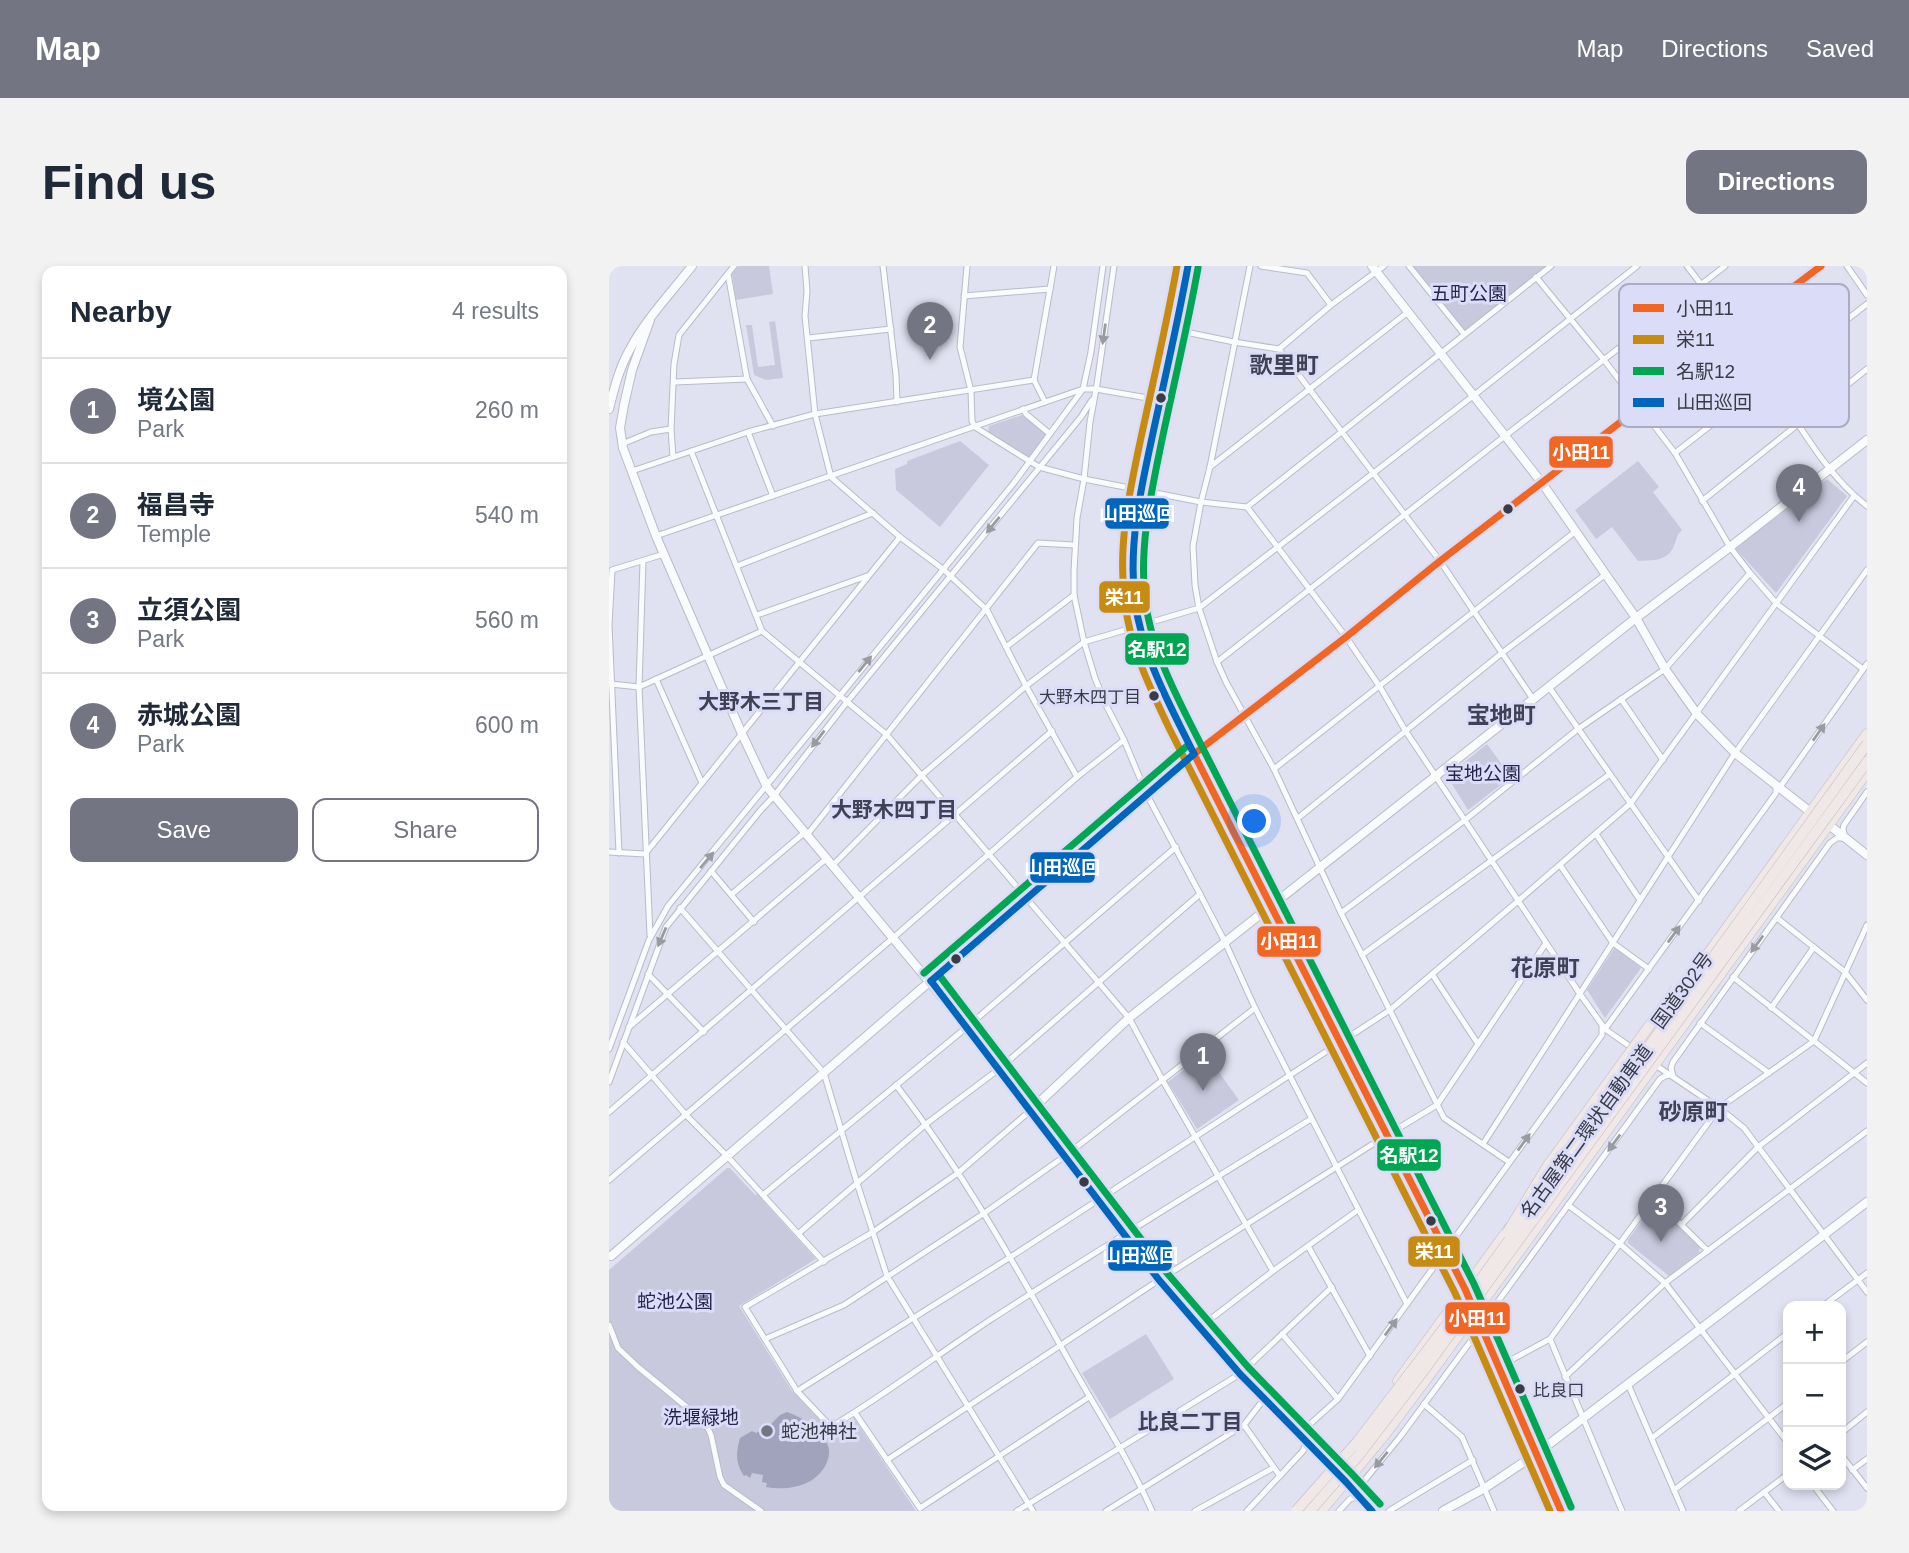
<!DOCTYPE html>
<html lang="en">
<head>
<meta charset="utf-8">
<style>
  :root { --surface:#fff; --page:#f2f2f3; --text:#1f2937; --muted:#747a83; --line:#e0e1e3; --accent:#747582 }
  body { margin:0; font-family:Arial,"Noto Sans JP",sans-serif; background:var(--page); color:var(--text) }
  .controls { position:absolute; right:21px; bottom:21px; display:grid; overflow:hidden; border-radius:14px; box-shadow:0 4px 10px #0003 }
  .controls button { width:63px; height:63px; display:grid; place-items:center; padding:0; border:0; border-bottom:2px solid var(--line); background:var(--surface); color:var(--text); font:35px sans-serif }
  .you { position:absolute; left:646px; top:556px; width:24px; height:24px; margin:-18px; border:5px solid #fff; border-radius:50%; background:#1a73e8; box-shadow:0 0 0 10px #1a73e833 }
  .badge { display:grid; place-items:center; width:46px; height:46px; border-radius:50%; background:var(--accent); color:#fff; font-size:23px; font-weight:700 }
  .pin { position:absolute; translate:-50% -58px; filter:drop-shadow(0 2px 4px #0008) }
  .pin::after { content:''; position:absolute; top:37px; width:24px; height:21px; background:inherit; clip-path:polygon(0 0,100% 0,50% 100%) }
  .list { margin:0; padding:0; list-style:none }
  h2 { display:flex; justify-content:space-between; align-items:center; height:91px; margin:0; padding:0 28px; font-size:30px }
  h2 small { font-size:23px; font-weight:400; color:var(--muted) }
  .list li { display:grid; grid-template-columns:46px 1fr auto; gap:21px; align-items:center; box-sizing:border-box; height:105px; padding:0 28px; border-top:2px solid var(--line) }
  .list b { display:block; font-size:26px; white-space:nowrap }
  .list p { margin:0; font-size:23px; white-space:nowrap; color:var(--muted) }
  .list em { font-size:23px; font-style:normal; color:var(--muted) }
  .actions { display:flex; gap:14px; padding:21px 28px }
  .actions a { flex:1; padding:16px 0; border:2px solid var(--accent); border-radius:14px; text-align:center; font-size:24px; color:var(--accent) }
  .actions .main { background:var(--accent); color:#fff }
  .icon { flex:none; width:38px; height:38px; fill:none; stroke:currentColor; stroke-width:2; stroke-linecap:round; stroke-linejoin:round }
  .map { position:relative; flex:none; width:1258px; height:1245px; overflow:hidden; border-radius:14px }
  header { display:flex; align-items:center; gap:42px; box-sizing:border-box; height:98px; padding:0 35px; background:var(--accent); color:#fff }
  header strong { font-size:33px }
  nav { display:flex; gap:38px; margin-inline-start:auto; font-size:24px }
  .intro { display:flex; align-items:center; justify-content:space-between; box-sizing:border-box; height:168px; padding:0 42px }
  h1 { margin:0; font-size:49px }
  .button { padding:18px 32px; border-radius:14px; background:var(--accent); color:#fff; font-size:24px; font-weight:700 }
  main { display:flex; gap:42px; padding:0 42px }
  aside { flex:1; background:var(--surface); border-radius:14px; box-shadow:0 4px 10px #0003 }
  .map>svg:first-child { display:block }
</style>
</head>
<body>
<header>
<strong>Map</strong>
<nav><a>Map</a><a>Directions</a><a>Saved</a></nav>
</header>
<div class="intro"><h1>Find us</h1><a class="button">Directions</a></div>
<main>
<aside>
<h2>Nearby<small>4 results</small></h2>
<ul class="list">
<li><span class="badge">1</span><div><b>境公園</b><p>Park</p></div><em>260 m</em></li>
<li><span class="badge">2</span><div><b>福昌寺</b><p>Temple</p></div><em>540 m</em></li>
<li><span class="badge">3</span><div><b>立須公園</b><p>Park</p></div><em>560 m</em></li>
<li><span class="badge">4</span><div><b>赤城公園</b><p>Park</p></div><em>600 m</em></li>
</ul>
<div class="actions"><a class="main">Save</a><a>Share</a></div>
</aside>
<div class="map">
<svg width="1258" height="1245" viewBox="0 0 1258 1245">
  <rect width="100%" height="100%" fill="#e1e2f1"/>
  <!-- green -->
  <g fill="#c8c9dd">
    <polygon points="130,0 160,0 164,28 127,34 123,8"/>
    <polygon points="802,0 939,0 855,66"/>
    <polygon points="166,55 174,112 157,114 145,109 137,59 143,59 149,101 166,99 160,56"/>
    <polygon points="413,149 438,168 420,193 379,166 380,160"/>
    <polygon points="351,175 380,199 331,261 287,224 286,203 298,198 298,195"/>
    <path d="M1029,195L1050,221L1044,226L1073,264C1067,270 1068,272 1065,280C1058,296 1043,294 1029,295L1003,261L987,273L966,244Z"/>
    <polygon points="1218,213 1238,230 1167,327 1126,282"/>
    <polygon points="878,478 902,511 859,544 838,510"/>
    <polygon points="1006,681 1032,702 996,752 978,724"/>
    <polygon points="596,787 630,834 588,863 559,816"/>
    <polygon points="118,902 121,902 146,929 148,928 207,993 130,1040 183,1125 222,1166 245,1152 307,1245 0,1245 0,1004"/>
    <polygon points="1045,938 1048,938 1091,981 1090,987 1060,1010 1019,977 1019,974"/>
    <polygon points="537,1068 565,1113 501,1153 473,1107"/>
  </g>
  <!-- water -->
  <path fill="#a1a2bc" d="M178,1146C194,1152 214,1163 219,1180C221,1185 220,1191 218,1196C208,1220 180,1225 157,1221L158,1217L153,1216L154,1209L143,1207L141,1212L137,1209L135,1210C126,1197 127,1187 131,1172L143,1165L147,1167L161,1159L171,1149Z"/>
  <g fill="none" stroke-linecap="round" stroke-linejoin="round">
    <!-- street casing -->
    <g stroke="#babbc7" stroke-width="7">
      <g id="street">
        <polyline points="196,0 198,25 196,50 206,148 222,211 291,271 334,303 378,344 417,420 468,511"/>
        <polyline points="274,0 287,109 288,136"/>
        <polyline points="358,0 351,81 362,125 363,155 366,161 430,201 475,213 592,236 638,241 737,371 771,421 796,464 971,728 996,763 1026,784"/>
        <polyline points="641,0 601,201 592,236 584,280 586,319 590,342 608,396 617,416 665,503 732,647 835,852 900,896"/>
        <polyline points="652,0 698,7 722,39"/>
        <polyline points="800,0 855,68"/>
        <path d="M1078,0C1107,37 1134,74 1160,113C1189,156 1216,208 1258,240"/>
        <polyline points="1238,0 1258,29"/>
        <polyline points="119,8 138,113 164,160"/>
        <polyline points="927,11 995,94 1066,187 1121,281 1141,307 1167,337 1254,403"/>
        <polyline points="355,30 441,23"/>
        <polyline points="567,64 625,76 670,83 722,39 775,0"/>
        <polyline points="199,72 282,63"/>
        <polyline points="670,83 831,295 924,433"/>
        <polyline points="66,116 138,113"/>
        <polyline points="487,123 481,156 475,213 468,252 465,305 465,329 475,376 486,412 497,439 515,474 538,529 591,628 616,676 646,742 798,1038"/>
        <polyline points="487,125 505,0"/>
        <polyline points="436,136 425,114 445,0"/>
        <polyline points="414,143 417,148 441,168"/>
        <polyline points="139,166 164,230"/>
        <polyline points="13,178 42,166 62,163"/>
        <polyline points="82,185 153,365 278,469 520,752 554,815 664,1005"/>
        <polyline points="1066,187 1258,38"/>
        <polyline points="64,191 62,163 65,98 70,69 125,0"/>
        <polyline points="601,201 799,46"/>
        <polyline points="23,205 139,166 206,148 425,114"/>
        <polyline points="1093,235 1258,103"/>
        <polyline points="638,241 942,0"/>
        <polyline points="47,270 474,123 487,123 550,134"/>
        <polyline points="34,295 30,421 41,669"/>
        <polyline points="128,300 264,247"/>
        <polyline points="148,349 258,310"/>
        <polyline points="397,381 465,329"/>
        <polyline points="608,396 896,170 1116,0"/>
        <polyline points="47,413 93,517"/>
        <polyline points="2,418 30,421 153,365"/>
        <polyline points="940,421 1090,635"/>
        <polyline points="1012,433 1054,494"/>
        <polyline points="665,503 967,265"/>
        <polyline points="1171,521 1258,398"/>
        <polyline points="689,552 893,387 997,308"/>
        <polyline points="987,568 1031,634"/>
        <polyline points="198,569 429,277 465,279"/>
        <polyline points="0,586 36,588 291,271"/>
        <polyline points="10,587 0,359 3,304 55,288"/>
        <polyline points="224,599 313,509 417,420 475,376 590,342 864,130 1028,0"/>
        <polyline points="951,599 1004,677 1040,703"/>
        <polyline points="102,605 145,656"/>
        <polyline points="123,628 195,567"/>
        <polyline points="71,642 215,807 248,917 278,1010 424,1245"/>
        <polyline points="732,647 856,554 969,463 1056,403 1141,307"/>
        <polyline points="1168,652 1236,706 1258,734"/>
        <polyline points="753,689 1001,508"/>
        <polyline points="39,708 95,766"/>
        <polyline points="823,708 869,778"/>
        <polyline points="1124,711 1258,817"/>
        <polyline points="1162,742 1205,681"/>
        <polyline points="1091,757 1160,807"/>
        <polyline points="20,761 217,593"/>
        <polyline points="996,763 1167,527 1167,521"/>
        <polyline points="14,776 77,849 119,891 215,996"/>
        <polyline points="0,783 40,674 59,640 404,218 474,123 482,86 494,0"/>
        <polyline points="1045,798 1110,842 1135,862 1258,1026"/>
        <polyline points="1064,810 1062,802 1064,796 1221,577 1228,572 1236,572 1234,563 1235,559 1258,526"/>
        <polyline points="0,816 57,661 151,545 165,530 238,436 472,151 483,134"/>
        <path d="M287,819C355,907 409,1004 463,1100C490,1148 521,1195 543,1245"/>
        <path d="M422,844L349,907L264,966L136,1041L188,1125L222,1161C277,1128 328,1089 381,1054C487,985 595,919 702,853"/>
        <polyline points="0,846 443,465"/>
        <polyline points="874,878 1126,487 1258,304"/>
        <polyline points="0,914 284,672 468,511 515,474"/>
        <polyline points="154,929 358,761 567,581"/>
        <polyline points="1045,932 1099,985"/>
        <polyline points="959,939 1011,978 1056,1017 1179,1177"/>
        <polyline points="1073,958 1149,881 1258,797"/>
        <polyline points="190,967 317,858 390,803 591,628"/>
        <polyline points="699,980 761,1090"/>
        <polyline points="1214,1040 1258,1007"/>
        <polyline points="0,1059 9,1082 29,1101 96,1156 102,1169 111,1211 115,1219 152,1245"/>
        <polyline points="590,1062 664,1005 749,944"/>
        <polyline points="873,1063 882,1045 1051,813 1056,810 1061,809"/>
        <polyline points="673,1068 729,1133"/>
        <polyline points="156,1073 235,1039 374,948 456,890 646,742"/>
        <polyline points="941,1073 1013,1245"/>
        <polyline points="1232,1096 1258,1076"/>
        <polyline points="889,1101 941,1073 1110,842 1205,775 1258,659"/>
        <polyline points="956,1111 1056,1017 1258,865"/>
        <polyline points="1019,1118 1074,1245"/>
        <polyline points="188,1125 400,992 781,744 909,635 1022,537 1245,230"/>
        <polyline points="815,1138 853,1171 885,1245"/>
        <polyline points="246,1147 311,1242"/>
        <polyline points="635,1159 671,1210"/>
        <polyline points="1232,1167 1258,1146"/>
        <polyline points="690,1168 729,1133 993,769 993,760"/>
        <polyline points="1043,1172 1179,1067"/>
        <polyline points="1232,1189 1258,1222"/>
        <polyline points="278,1194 550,1014 778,869 828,839 937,677"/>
        <polyline points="1243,1204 1258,1193"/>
        <polyline points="1204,1219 1224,1245"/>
        <polyline points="1065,1224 1179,1137"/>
        <polyline points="1155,1226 1170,1245"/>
        <polyline points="311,1242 480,1131"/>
        <polyline points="408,1245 631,1108 723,1021"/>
        <polyline points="497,1245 635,1159 655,1133"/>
        <polyline points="586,1245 664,1202"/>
        <polyline points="638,1245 694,1185 696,1180 695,1173"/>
        <polyline points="730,1245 741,1233 751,1230 751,1225 755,1215 791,1171 864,1072 869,1070 877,1071"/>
        <polyline points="780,1245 864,1194"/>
        <polyline points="1130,1245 1179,1208"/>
      </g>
    </g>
    <!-- secondary casing -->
    <g stroke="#babbc7" stroke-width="10">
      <g id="secondary">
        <path d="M579,0C569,56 555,111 544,167C530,231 514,296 531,361C542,406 565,447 585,488L857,1028"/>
        <polyline points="763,0 933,217 1027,352 1056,403 1088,448 1126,487 1204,548"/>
        <polyline points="41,54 23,104 15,139 11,162 14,182 47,270 133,468 158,521 358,761 550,1014 631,1108 737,1216 763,1245"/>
        <path d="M0,143C5,123 10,103 20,85C36,54 62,27 83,0"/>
        <polyline points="1215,555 1258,589"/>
        <polyline points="422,844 520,752 1027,352 1121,281 1258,174"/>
        <polyline points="2,990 585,488 737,371 831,295 1031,141 1127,64 1212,0"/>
        <polyline points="864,1043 952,1245"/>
        <polyline points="834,1245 876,1222 927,1188 1258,936"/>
      </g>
    </g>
    <!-- highway casing -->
    <g stroke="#c1b9bd" stroke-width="11">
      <g id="highway">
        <polyline points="931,920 1258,468"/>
        <polyline points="789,1115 901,961"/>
        <polyline points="712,1245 774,1171 819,1111 1258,506"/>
      </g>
    </g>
    <!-- street -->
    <use href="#street" stroke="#fafbfd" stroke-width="5"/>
    <!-- secondary -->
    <use href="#secondary" stroke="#fafbfd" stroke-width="8"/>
    <!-- highway -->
    <use href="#highway" stroke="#efe8e7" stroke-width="10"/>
    <!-- highway-bridge casing -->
    <g stroke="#c1b9bd" stroke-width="11" stroke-linecap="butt">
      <g id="highway-bridge">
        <polyline points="898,967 938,901 1067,723"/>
        <polyline points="687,1245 749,1175 864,1024 1258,478"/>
        <polyline points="701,1245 750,1189 812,1108 1258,496"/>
      </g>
    </g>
    <!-- highway-bridge -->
    <use href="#highway-bridge" stroke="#efe8e7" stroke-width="10"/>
    <!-- bus-1 casing -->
    <g stroke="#dbdcf7" stroke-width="12">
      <g id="bus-1">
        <polyline points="585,488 856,1023 952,1245"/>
        <polyline points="585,488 737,371 831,295 1031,141 1127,64 1212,0"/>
      </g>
    </g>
    <!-- bus-2 casing -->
    <g stroke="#dbdcf7" stroke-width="12">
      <path id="bus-2" d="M568,0C558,56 545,112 533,167C521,223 508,279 516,337C521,381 541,422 560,462L846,1027L941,1245"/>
    </g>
    <!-- bus-3 casing -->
    <g stroke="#dbdcf7" stroke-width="12">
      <g id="bus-3">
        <path d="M589,2C579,58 566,113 554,169C543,223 530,277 536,333C541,375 560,415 579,453L865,1018L962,1241"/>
        <polyline points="315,707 578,480"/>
        <polyline points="330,709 558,1007 639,1101 744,1209 771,1238"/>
      </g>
    </g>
    <!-- bus-4 casing -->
    <g stroke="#dbdcf7" stroke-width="12">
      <g id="bus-4">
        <path d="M579,0C569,56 556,111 544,167C532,222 519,278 526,335C533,390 561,439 585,488"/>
        <polyline points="322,715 550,1014 631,1108 737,1216 763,1245"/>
        <polyline points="322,715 585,488"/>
      </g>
    </g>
    <!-- bus-1 -->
    <use href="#bus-1" stroke="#f26522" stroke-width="7"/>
    <!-- bus-2 -->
    <use href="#bus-2" stroke="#c88b12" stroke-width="7"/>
    <!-- bus-3 -->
    <use href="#bus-3" stroke="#00a651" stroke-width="7"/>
    <!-- bus-4 -->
    <use href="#bus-4" stroke="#0065bd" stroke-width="7"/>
  </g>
  <!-- one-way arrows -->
  <defs><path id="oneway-solid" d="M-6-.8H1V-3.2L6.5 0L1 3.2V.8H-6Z" transform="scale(1.75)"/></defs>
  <g fill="#9a9ba2">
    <use href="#oneway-solid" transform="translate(495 68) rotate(98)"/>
    <use href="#oneway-solid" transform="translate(384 259) rotate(129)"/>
    <use href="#oneway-solid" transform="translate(256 398) rotate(-51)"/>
    <use href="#oneway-solid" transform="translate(1210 466) rotate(-55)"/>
    <use href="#oneway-solid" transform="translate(209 473) rotate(128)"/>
    <use href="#oneway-solid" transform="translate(98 594) rotate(-50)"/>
    <use href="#oneway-solid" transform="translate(1065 668) rotate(-54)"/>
    <use href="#oneway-solid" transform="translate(53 671) rotate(113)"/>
    <use href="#oneway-solid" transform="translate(1148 678) rotate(126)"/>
    <use href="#oneway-solid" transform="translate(915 876) rotate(-54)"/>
    <use href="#oneway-solid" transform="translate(1005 877) rotate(126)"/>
    <use href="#oneway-solid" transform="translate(782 1061) rotate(-54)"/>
    <use href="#oneway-solid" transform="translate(772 1194) rotate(129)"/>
  </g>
  <!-- markers -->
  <g fill="#3a3b46" stroke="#dbdcf7" stroke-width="2.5">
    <circle cx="552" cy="132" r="6"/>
    <circle cx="899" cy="243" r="6"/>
    <circle cx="545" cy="430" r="6"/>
    <circle cx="347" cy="693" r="6"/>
    <circle cx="475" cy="916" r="6"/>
    <circle cx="822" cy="955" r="6"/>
    <circle cx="911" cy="1123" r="6"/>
  </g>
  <circle fill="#747582" stroke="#dbdcf7" stroke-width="2.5" cx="158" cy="1165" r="7"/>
  <g text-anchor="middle" stroke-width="6" stroke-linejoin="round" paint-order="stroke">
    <!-- bus labels -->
    <g font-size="17" fill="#3a3b46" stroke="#dbdcf7" text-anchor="end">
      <text x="532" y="437">大野木四丁目</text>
      <text x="924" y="1130" text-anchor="start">比良口</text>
    </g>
    <!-- park labels -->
    <g font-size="19" fill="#27244f" stroke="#dbdcf7">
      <text x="860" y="34">五町公園</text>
      <text x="874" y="514">宝地公園</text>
      <text x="66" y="1042">蛇池公園</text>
      <text x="92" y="1158">洗堰緑地</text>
    </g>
    <!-- street labels -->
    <g font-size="19" fill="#3a3b46" stroke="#dbdcf7">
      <text transform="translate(1073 724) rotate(-54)" y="7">国道302号</text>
      <text transform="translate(977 865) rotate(-54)" y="7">名古屋第二環状自動車道</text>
    </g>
    <!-- poi labels -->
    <g font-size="19" fill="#3a3b46" stroke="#dbdcf7" text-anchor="start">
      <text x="172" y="1172">蛇池神社</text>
    </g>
    <!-- neighbourhood labels -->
    <g font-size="21" font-weight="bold" fill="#404156" stroke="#dbdcf7">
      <text x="152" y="443">大野木三丁目</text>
      <text x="285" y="551">大野木四丁目</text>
      <text x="581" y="1163">比良二丁目</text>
    </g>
    <!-- quarter labels -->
    <g font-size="23" font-weight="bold" fill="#404156" stroke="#dbdcf7">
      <text x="675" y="107">歌里町</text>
      <text x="892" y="457">宝地町</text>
      <text x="936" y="710">花原町</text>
      <text x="1084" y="854">砂原町</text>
    </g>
  </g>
  <!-- legend -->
  <rect x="1010" y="18" width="230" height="143" rx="10" fill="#dbdcf7" stroke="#abacc2" stroke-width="2"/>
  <rect x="1024" y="38" width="31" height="8" fill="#f26522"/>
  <rect x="1024" y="69" width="31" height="9" fill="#c88b12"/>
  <rect x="1024" y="101" width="31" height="8" fill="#00a651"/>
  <rect x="1024" y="132" width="31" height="9" fill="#0065bd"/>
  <g font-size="19" fill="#3a3b46">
    <text x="1067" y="49">小田11</text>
    <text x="1067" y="80">栄11</text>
    <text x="1067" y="112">名駅12</text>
    <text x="1067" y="143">山田巡回</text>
  </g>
  <g stroke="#dbdcf7" stroke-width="2.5">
    <rect x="939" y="169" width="66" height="34" rx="7" fill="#f26522"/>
    <rect x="495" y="231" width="66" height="33" rx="7" fill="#0065bd"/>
    <rect x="489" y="314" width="53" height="34" rx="7" fill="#c88b12"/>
    <rect x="515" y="366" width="66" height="34" rx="7" fill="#00a651"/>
    <rect x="420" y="585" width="67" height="33" rx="7" fill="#0065bd"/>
    <rect x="647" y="659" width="66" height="33" rx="7" fill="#f26522"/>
    <rect x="767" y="872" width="66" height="34" rx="7" fill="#00a651"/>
    <rect x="798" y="969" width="54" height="33" rx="7" fill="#c88b12"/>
    <rect x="498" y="973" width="66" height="33" rx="7" fill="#0065bd"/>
    <rect x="835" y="1035" width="67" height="34" rx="7" fill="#f26522"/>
  </g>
  <g font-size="19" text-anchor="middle" font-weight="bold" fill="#fff">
    <text x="972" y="193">小田11</text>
    <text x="528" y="254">山田巡回</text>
    <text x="515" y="338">栄11</text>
    <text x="548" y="390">名駅12</text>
    <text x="453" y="608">山田巡回</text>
    <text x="680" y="682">小田11</text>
    <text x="800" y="896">名駅12</text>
    <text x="825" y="992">栄11</text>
    <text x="531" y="996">山田巡回</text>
    <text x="868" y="1059">小田11</text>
  </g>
</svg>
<div class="controls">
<button>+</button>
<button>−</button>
<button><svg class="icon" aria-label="layers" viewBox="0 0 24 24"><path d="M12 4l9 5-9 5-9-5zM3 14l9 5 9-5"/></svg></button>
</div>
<div class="you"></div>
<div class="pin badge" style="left:594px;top:825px">1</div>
<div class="pin badge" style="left:321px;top:94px">2</div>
<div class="pin badge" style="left:1052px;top:976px">3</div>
<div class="pin badge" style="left:1190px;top:256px">4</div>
</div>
</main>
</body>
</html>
